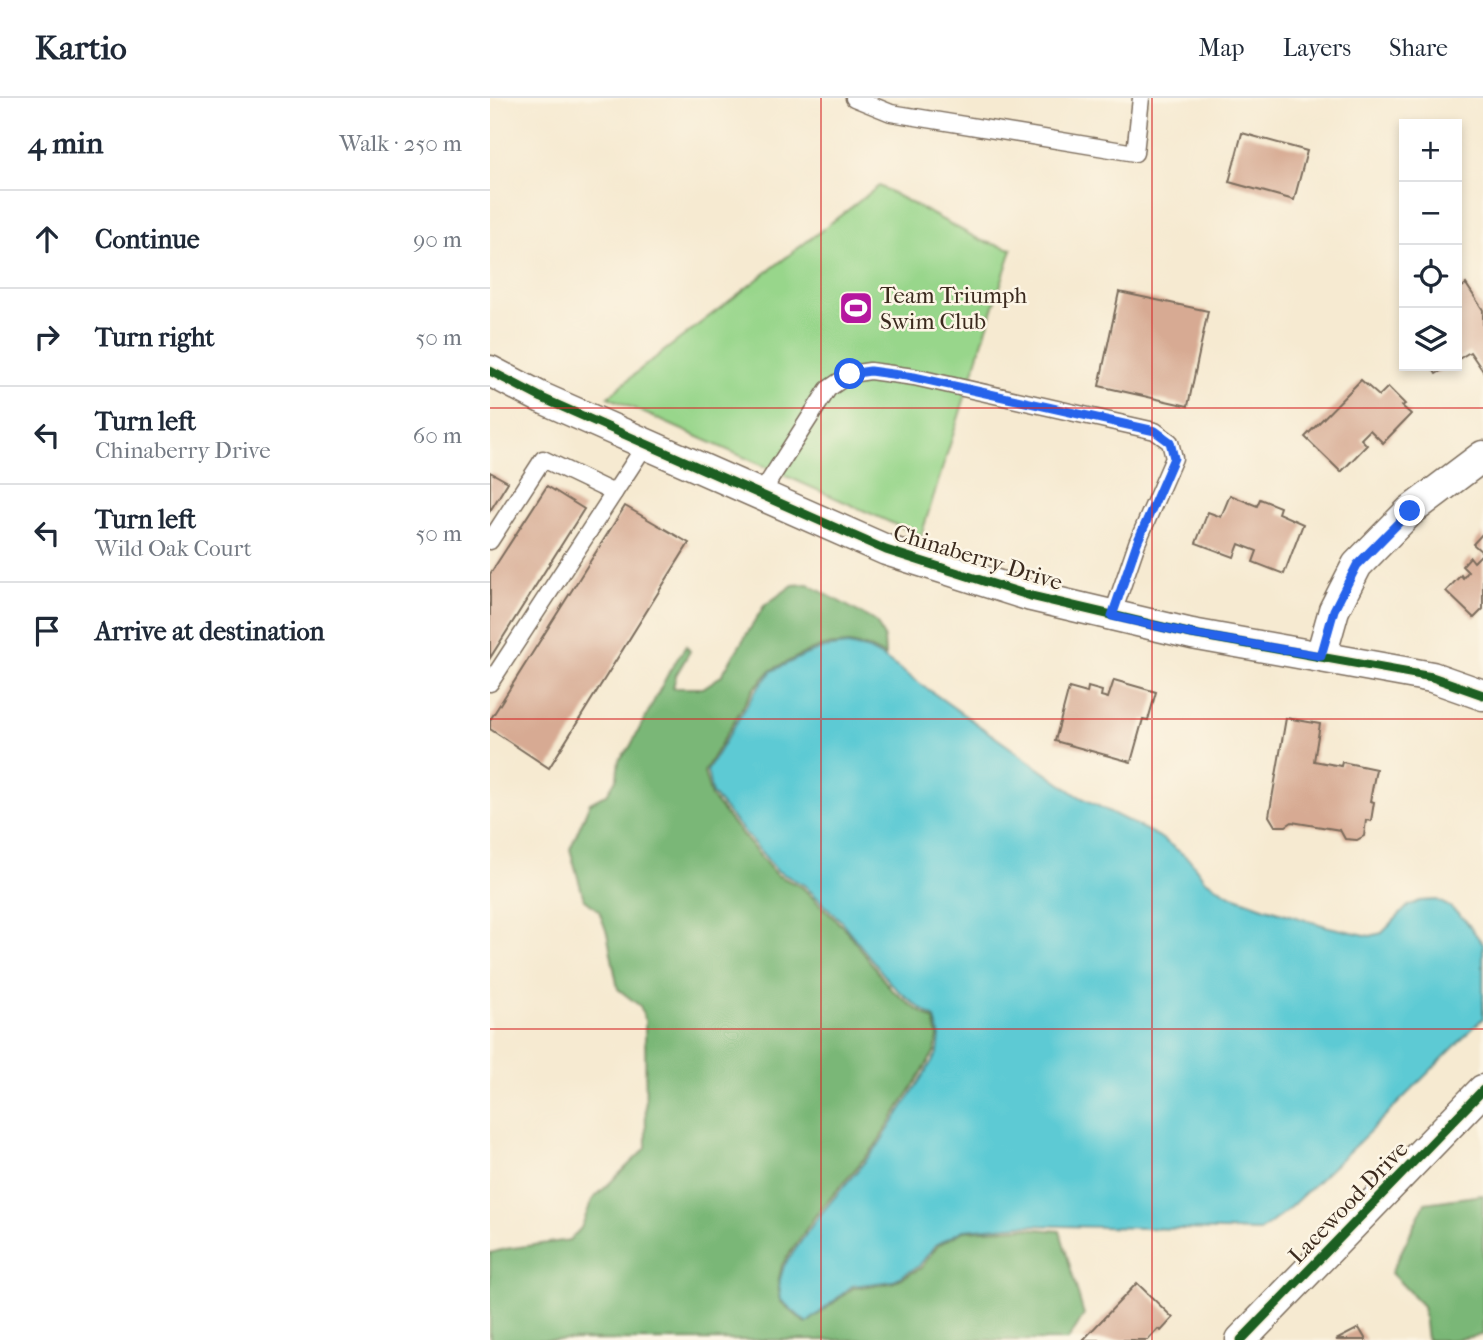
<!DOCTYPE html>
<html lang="en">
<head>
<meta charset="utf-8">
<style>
  :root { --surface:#fff; --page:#f2f2f3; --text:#1f2937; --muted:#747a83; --line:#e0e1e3 }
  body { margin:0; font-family:"IM FELL French Canon",serif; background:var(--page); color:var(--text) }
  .controls { position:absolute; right:21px; top:21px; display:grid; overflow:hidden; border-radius:0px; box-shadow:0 4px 10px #0003 }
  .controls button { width:63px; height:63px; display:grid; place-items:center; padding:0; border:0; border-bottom:2px solid var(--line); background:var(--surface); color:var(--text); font:35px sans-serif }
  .stop { position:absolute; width:21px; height:21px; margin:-16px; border:5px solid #2563eb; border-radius:50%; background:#fff }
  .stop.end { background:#2563eb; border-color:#fff; box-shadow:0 2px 7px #0008 }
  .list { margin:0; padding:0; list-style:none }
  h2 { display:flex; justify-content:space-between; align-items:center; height:91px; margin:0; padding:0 28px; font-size:30px }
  h2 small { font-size:23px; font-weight:400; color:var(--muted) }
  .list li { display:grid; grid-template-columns:46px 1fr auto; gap:21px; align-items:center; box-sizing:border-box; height:98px; padding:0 28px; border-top:2px solid var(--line) }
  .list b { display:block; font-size:26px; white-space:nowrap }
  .list p { margin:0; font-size:23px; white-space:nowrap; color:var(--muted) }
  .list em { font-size:23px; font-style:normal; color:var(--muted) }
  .icon { flex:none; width:38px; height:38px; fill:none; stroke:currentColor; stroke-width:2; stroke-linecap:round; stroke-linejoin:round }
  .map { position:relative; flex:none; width:993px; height:1242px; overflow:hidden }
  header { display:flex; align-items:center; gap:42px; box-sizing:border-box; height:98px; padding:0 35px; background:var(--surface); border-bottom:2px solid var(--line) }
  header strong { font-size:33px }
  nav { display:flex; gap:38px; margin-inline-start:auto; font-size:24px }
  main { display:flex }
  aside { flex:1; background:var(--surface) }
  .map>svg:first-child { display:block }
</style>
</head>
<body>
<header>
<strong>Kartio</strong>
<nav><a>Map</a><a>Layers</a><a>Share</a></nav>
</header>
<main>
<aside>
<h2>4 min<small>Walk · 250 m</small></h2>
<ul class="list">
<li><svg class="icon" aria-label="ahead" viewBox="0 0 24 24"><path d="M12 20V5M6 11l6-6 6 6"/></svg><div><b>Continue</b></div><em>90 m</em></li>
<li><svg class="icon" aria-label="right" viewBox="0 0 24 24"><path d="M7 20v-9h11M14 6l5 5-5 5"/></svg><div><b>Turn right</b></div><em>50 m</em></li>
<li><svg class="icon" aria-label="left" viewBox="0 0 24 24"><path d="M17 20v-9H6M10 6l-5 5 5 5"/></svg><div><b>Turn left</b><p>Chinaberry Drive</p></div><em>60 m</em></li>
<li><svg class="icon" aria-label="left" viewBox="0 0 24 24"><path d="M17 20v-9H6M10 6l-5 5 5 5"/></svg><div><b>Turn left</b><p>Wild Oak Court</p></div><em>50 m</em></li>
<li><svg class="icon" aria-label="arrive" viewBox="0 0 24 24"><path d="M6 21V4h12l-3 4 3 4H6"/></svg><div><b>Arrive at destination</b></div></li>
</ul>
</aside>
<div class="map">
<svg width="993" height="1242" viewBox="0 0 993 1242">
  <rect width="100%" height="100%" fill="#fcf5e5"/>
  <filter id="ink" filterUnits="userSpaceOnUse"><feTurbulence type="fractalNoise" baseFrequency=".0143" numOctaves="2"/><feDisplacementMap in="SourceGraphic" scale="14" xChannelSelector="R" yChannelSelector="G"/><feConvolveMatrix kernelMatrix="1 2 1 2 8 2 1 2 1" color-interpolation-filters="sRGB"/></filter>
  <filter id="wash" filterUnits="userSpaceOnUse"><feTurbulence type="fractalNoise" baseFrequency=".00686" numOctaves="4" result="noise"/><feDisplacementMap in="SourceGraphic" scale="28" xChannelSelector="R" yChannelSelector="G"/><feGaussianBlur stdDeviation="1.57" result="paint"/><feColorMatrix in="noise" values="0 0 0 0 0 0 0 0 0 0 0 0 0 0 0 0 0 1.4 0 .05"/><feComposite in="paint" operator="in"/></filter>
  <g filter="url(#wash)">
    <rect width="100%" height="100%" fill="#f6ead1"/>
    <!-- green -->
    <polygon fill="#98d68b" stroke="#6a8054" stroke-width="2" points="389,88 492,143 522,151 431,438 118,299 152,270"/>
    <!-- forest -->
    <g fill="#7ab777" stroke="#5a704a" stroke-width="2">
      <polygon points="318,486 386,524 394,539 395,558 379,550 359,546 333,548 315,555 281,572 264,590 214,674 221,699 285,776 312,789 356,832 400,890 422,908 444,922 448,939 445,953 386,1047 325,1118 292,1167 288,1185 290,1203 316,1226 363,1190 402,1185 431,1170 447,1148 474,1133 533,1130 570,1133 594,1217 578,1242 0,1242 0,1155 15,1151 80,1142 91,1130 102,1102 156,1050 155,922 150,908 128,891 117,835 109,813 94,801 80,751 100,705 117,696 127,680 129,662 140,649 180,572 196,548 200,553 186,577 183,590 213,590 231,578 274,508 303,487"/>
      <polygon points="993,1097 993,1237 962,1242 937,1242 933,1208 901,1175 935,1105"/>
    </g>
    <!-- water -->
    <polygon fill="#5dcad4" stroke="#4c7a79" stroke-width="2" points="358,547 379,552 394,560 588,698 668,738 690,754 701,763 714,781 740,797 776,810 839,829 880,838 892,835 918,808 930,803 947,802 960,809 975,822 993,846 993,920 871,1042 795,1114 770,1133 532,1127 473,1132 445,1147 429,1168 402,1183 362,1188 317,1225 291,1202 289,1185 294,1168 327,1120 388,1048 448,954 450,939 445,920 423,905 402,887 351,823 314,787 287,773 222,696 217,673 266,592 282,573 315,557 334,550"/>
    <g id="blocks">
      <!-- building -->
      <g fill="#d7aa93">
        <polygon points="752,35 817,53 804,102 739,84"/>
        <polygon points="976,186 993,212 993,273 980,254 967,262 967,193"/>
        <polygon points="629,194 718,213 698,308 609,288"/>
        <polygon points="941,268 959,268 946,276"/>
        <polygon points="871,282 889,298 898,289 915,306 912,308 921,316 893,345 880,332 871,341 877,347 851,374 815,339"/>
        <polygon points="0,374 18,384 0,413"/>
        <polygon points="57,388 94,411 0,560 0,476"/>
        <polygon points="740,397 767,408 770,401 790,409 788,415 813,426 794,476 763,464 767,453 749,446 744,459 706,445 718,414 731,419"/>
        <polygon points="135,408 199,445 59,670 0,631 0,622"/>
        <polygon points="993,435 993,511 984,520 956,493 971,477 973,480 978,474 972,468 980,459 984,464 993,455 983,446"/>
        <polygon points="624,582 666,594 658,622 653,621 641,664 565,643 579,590 597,595 598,589 612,593 611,598 618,600"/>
        <polygon points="796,620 830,626 824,663 851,668 852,664 886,671 880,703 884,704 881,723 876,722 874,738 867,742 855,741 850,732 802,724 796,728 785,728 779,718"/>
        <polygon points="647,1185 683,1220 671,1233 668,1231 658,1242 593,1242"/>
        <polygon points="869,1230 876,1242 846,1242"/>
      </g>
    </g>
  </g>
  <g filter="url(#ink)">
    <use href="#blocks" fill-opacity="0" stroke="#7c6d5d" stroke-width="2"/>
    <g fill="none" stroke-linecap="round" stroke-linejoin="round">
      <!-- lane casing -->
      <g stroke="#7c6d5d" stroke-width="19">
        <g id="lane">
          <polyline points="364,0 401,15 645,55 651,0"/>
          <polyline points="270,397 338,291 360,276 380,273 424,279 665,333 680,344 684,360 647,445 622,518"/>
          <polyline points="0,443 53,361 124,395"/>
          <polyline points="0,585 156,346"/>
        </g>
      </g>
      <!-- street casing -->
      <g stroke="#7c6d5d" stroke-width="33">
        <g id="street">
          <polyline points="0,273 52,300 396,452 541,498 702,536 942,579 993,597"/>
          <polyline points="831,558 844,512 867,467 920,413 993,358"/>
          <polyline points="751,1242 993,992"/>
        </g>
      </g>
      <!-- lane -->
      <use href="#lane" stroke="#fff" stroke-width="16"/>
      <!-- street -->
      <use href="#street" stroke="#fff" stroke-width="30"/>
      <!-- cycleway casing -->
      <g stroke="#fcf5e5" stroke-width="13">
        <g id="cycleway">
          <polyline points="0,273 52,300 396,452 541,498 702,536 942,579 993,597"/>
          <polyline points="751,1242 993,992"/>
        </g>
      </g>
      <!-- cycleway -->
      <use href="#cycleway" stroke="#1b5e20" stroke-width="9"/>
    </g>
  </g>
  <g fill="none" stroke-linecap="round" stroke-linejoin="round" filter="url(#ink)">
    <!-- route -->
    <polyline stroke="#2563eb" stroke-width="9" points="360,276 380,273 424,279 665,333 680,344 684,360 647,445 622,518 702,536 831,558 844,512 867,467 920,413"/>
  </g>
  <!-- grid -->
  <path fill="none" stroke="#d62828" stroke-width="2" stroke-opacity="0.55" d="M331,0V1242M662,0V1242M0,310H993M0,621H993M0,931H993"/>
  <!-- icons -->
  <defs>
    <g id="stadium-square" transform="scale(1.75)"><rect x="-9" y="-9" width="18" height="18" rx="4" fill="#b5179e" stroke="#fcf5e5"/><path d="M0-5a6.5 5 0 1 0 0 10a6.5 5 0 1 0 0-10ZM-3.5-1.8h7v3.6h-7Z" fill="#fff"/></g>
  </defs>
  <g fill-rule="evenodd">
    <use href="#stadium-square" x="366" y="210"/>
  </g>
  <g text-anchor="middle" stroke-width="5" stroke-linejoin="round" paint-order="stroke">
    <!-- poi labels -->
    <g font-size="23" fill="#3b2a1e" stroke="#fcf5e5" text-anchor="start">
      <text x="390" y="205">Team Triumph<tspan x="390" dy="26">Swim Club</tspan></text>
    </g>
    <!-- street labels -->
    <g font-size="23" fill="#3b2a1e" stroke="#fcf5e5">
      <text transform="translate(488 459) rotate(17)" y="8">Chinaberry Drive</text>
      <text transform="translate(858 1104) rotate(-46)" y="8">Lacewood Drive</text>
    </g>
  </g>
</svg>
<div class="controls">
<button>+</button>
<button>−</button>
<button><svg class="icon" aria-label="locate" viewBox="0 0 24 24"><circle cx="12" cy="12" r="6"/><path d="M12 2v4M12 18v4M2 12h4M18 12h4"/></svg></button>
<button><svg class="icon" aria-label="layers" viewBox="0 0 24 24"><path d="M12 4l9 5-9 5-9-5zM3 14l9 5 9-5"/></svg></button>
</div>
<div class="stop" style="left:360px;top:276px"></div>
<div class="stop end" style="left:920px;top:413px"></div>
</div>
</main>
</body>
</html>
